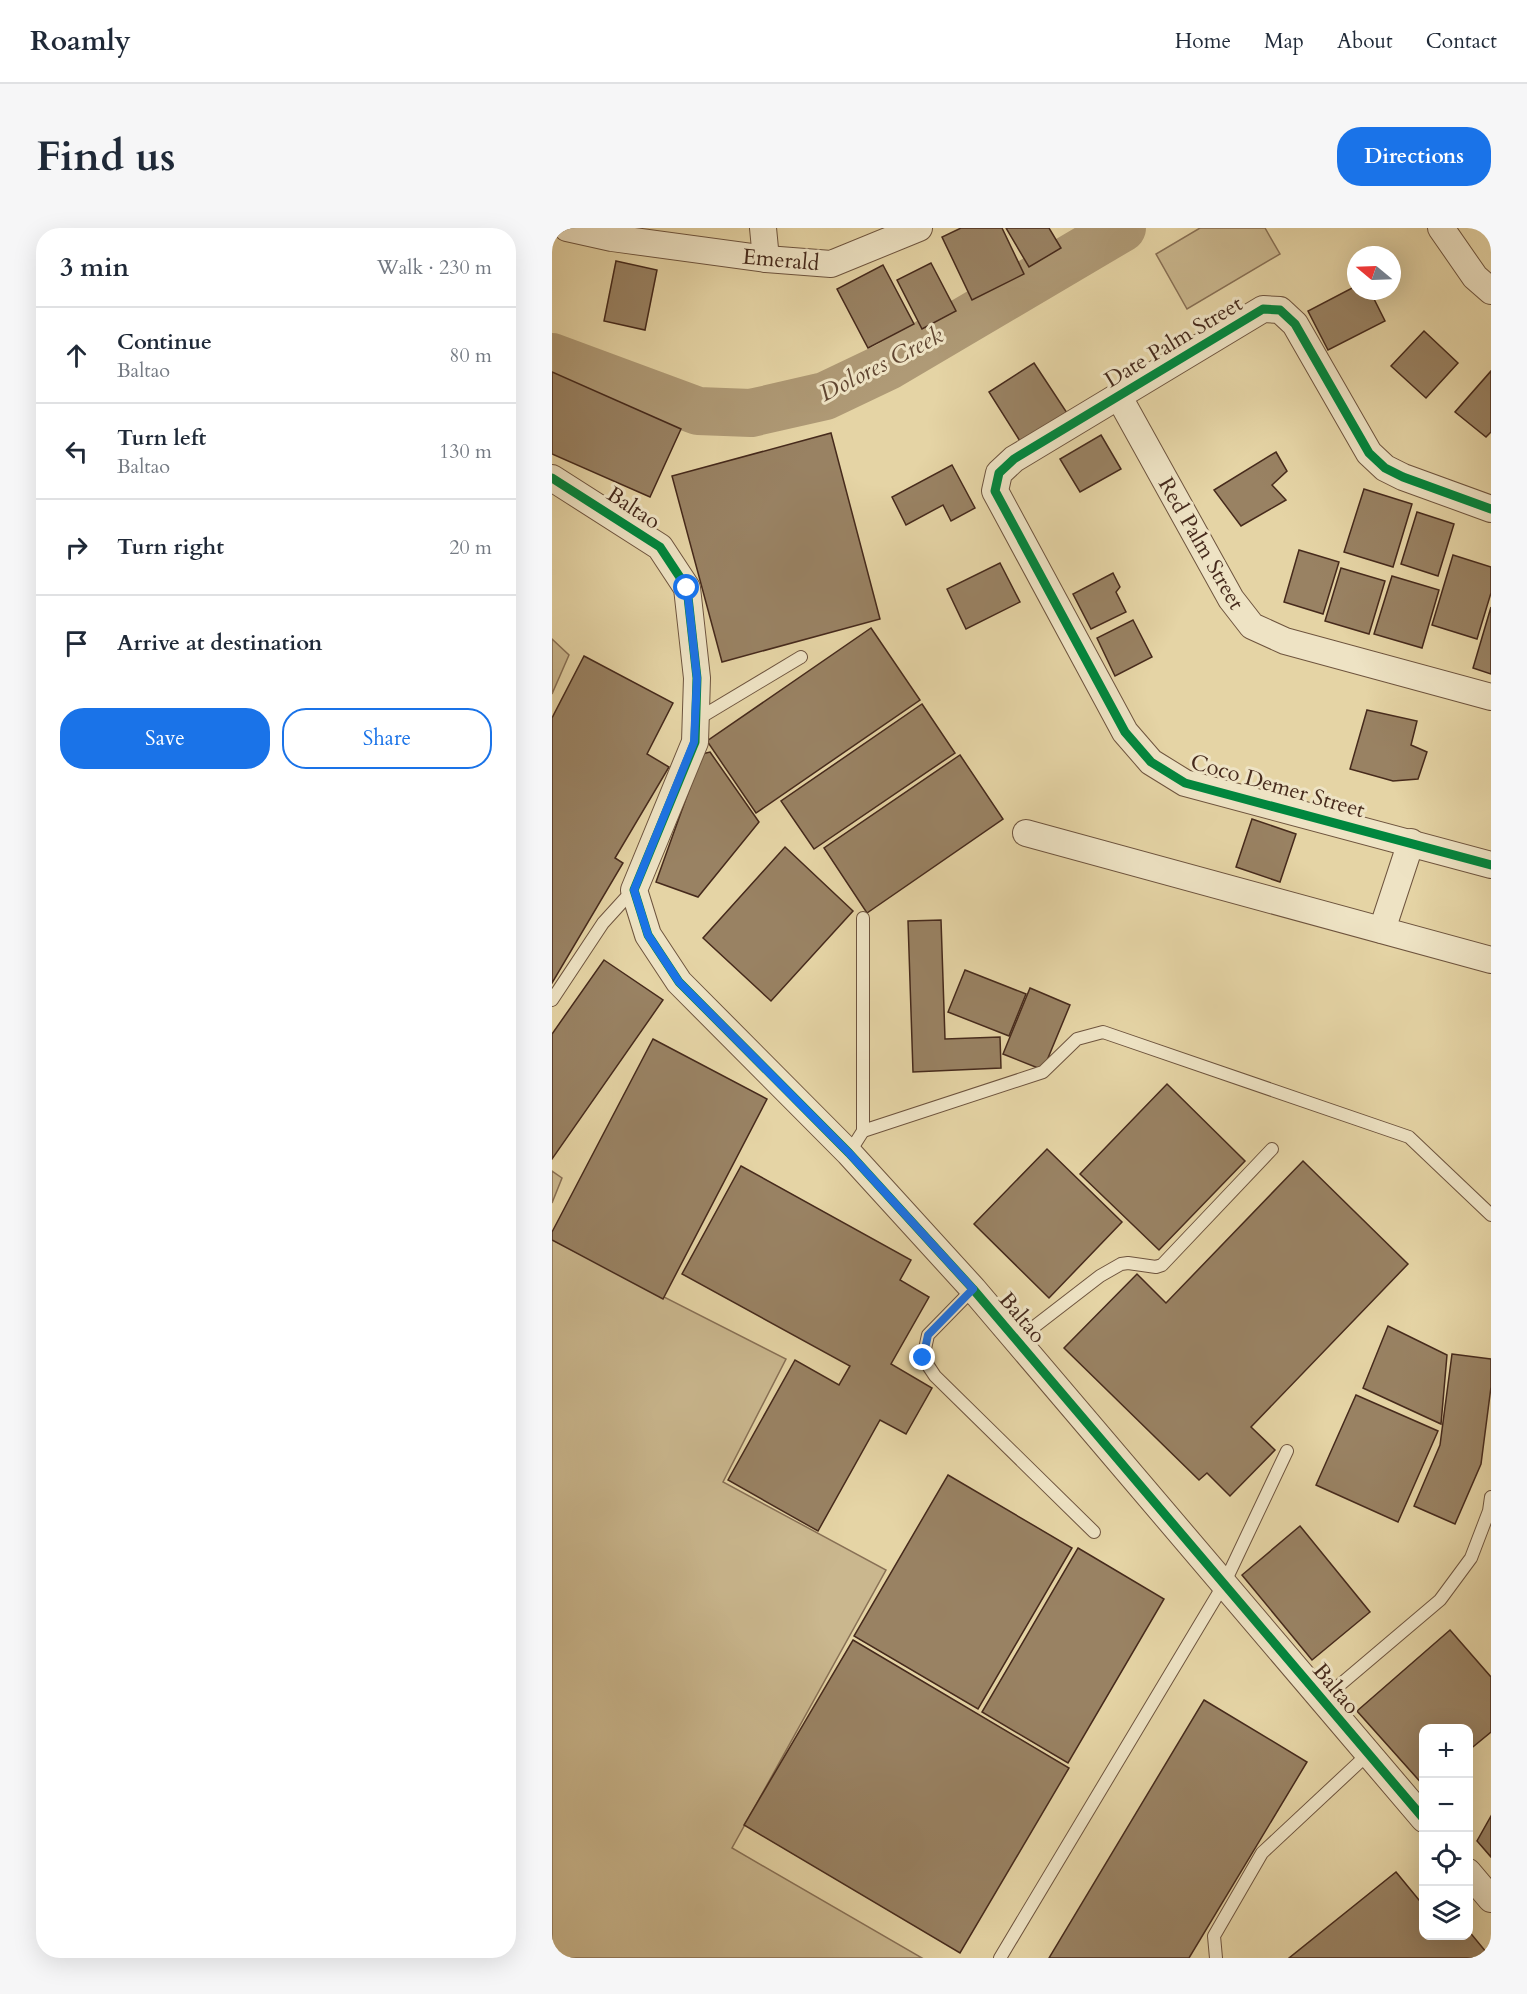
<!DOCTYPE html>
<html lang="en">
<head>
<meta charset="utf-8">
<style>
  :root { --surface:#fff; --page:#f6f6f7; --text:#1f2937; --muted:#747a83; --line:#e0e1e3; --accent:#1a73e8 }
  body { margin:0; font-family:Cardo,serif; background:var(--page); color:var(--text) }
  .controls { position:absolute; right:18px; bottom:18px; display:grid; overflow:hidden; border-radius:12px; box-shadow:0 6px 24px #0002 }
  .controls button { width:54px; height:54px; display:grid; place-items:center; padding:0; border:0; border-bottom:2px solid var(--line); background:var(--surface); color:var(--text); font:30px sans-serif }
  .compass { position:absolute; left:795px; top:18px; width:54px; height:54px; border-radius:50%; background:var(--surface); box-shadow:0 6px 24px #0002; rotate:289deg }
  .stop { position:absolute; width:18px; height:18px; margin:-14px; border:4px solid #1a73e8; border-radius:50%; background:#fff }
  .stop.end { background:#1a73e8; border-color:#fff; box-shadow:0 2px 6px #0008 }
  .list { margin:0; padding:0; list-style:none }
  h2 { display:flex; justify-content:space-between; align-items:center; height:78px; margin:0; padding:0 24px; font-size:26px }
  h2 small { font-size:20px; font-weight:400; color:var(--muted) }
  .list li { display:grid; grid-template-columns:39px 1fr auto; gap:18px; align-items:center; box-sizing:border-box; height:96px; padding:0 24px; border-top:2px solid var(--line) }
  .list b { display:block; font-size:22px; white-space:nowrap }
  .list p { margin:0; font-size:20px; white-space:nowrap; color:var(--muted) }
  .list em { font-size:20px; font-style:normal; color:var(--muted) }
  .actions { display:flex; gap:12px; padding:18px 24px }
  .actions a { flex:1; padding:14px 0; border:2px solid var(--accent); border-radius:24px; text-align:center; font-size:21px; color:var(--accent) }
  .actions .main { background:var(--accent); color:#fff }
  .icon { flex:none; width:33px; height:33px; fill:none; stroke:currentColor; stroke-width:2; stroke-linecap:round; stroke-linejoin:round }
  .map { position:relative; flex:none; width:939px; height:1730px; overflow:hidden; border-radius:24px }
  header { display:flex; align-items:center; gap:36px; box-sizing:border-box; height:84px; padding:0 30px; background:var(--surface); border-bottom:2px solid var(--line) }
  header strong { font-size:28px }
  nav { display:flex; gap:33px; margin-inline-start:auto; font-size:21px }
  .intro { display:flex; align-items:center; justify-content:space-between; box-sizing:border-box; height:144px; padding:0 36px }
  h1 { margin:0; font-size:42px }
  .button { padding:15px 27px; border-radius:24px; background:var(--accent); color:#fff; font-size:21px; font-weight:700 }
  main { display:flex; gap:36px; padding:0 36px }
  aside { flex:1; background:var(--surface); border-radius:24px; box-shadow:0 6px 24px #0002 }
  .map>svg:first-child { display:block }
</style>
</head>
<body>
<header>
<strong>Roamly</strong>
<nav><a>Home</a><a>Map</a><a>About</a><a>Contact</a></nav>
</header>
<div class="intro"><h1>Find us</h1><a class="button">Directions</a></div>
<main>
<aside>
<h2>3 min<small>Walk · 230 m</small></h2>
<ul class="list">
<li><svg class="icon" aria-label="ahead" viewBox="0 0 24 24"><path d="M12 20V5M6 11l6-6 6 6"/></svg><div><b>Continue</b><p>Baltao</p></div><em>80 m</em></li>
<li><svg class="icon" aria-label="left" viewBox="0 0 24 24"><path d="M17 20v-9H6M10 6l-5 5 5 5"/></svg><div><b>Turn left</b><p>Baltao</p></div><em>130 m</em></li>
<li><svg class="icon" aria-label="right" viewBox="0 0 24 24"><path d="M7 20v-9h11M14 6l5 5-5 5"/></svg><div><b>Turn right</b></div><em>20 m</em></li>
<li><svg class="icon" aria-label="arrive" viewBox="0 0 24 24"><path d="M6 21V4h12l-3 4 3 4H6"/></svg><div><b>Arrive at destination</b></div></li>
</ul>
<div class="actions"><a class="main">Save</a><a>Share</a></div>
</aside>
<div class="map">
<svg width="939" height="1730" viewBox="0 0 939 1730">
  <rect width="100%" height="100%" fill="#e5d4a5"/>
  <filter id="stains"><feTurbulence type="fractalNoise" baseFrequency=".00333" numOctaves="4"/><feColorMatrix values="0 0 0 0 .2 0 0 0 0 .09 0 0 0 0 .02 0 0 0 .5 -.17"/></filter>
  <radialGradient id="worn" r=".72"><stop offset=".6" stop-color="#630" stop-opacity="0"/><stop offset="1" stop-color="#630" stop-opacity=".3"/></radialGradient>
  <!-- green -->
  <g fill="#cab78e" stroke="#887055" stroke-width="1.5">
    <polygon points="648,0 713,0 728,26 635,81 604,26"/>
    <polygon points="0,411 17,427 0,466"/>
    <polygon points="0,943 10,950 0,975"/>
    <polygon points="0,1012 234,1131 171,1254 334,1342 180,1620 370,1730 0,1730"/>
  </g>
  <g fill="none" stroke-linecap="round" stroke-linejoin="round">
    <!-- river -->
    <polyline stroke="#af9a76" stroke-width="48" points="0,129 146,183 199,185 273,168 336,138 570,0"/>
  </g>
  <!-- building -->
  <g fill="#998263" stroke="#462a1c" stroke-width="1.5">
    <polygon points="409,0 450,0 472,46 420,72 390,9"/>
    <polygon points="454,0 497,0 509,20 477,39"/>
    <polygon points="64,33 105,42 93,102 52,93"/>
    <polygon points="379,35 404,83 370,101 345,52"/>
    <polygon points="331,37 362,96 316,120 285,61"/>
    <polygon points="804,58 804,63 818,63 833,93 776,122 756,83"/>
    <polygon points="872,103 906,135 874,170 839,138"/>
    <polygon points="482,135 519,191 473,221 437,164"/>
    <polygon points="939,143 939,204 934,209 903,184"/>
    <polygon points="0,144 129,201 98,269 0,226"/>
    <polygon points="279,205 328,391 170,434 120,248"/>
    <polygon points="549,207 569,241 528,264 508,231"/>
    <polygon points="724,224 735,243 720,257 734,272 689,298 662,262"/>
    <polygon points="400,237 423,280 399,293 391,277 354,297 340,269"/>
    <polygon points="812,261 860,276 841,339 792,324"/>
    <polygon points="865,284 902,296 886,348 849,336"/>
    <polygon points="747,322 787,334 771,386 732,374"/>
    <polygon points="901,327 939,339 939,365 925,411 880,397"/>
    <polygon points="448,335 468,374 414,401 395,361"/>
    <polygon points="789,340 833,353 817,406 773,393"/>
    <polygon points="561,345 568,359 564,364 574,384 539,401 521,366"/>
    <polygon points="840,348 887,362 870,420 822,406"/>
    <polygon points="939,379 939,446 921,440"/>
    <polygon points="581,392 600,429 563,448 545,410"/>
    <polygon points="319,400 368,472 204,585 155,513"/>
    <polygon points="32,428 121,475 95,526 117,539 63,630 71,635 0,755 0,490"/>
    <polygon points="370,476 403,525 262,621 229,573"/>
    <polygon points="815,482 865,493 859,517 875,524 866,551 841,553 798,541"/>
    <polygon points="158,524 207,594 146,669 104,654 150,526"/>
    <polygon points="408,527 451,591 315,685 272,620"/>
    <polygon points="700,591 744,606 728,654 684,639"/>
    <polygon points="233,619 301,683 219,773 151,710"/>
    <polygon points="389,692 393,811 448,809 449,840 361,844 356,693"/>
    <polygon points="52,732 111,772 0,931 0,806"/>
    <polygon points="413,742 474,766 457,808 396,784"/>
    <polygon points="478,760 518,777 491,842 451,826"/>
    <polygon points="101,811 215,871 111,1071 0,1012 0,1004"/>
    <polygon points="615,856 693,933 607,1022 528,946"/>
    <polygon points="495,921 570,994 497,1070 422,996"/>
    <polygon points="751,933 856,1036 699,1199 723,1222 678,1268 655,1245 647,1252 512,1120 585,1046 614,1075"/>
    <polygon points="189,938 359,1032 348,1052 377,1069 339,1136 380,1160 354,1206 328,1192 266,1303 176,1252 243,1132 287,1157 298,1138 130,1046"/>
    <polygon points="836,1098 895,1127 889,1196 811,1160"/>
    <polygon points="900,1126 939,1131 939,1159 929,1236 903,1296 862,1278 888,1217"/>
    <polygon points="804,1167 886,1203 846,1294 764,1257"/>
    <polygon points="396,1247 520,1320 426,1481 302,1408"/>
    <polygon points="748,1298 818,1384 760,1432 690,1347"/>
    <polygon points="526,1320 612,1371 516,1535 430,1484"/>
    <polygon points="898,1402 939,1449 939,1504 916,1523 916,1500 872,1500 872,1558 805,1483"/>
    <polygon points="301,1412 517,1540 408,1725 192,1597"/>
    <polygon points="652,1472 755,1534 637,1730 497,1730"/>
    <polygon points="939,1588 939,1629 925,1613"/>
    <polygon points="844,1644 867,1672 872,1669 872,1708 916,1708 916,1702 939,1730 737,1730"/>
  </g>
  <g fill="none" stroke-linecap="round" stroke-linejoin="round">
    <!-- service casing -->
    <g stroke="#6e543e" stroke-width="14">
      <g id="service">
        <polyline points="144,492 249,429"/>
        <polyline points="0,772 51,695 81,662"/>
        <polyline points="311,903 491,844 525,811 551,804 857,909 939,987"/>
        <polyline points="297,925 311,903 311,690"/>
        <polyline points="421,1061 376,1107 371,1130 383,1148 542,1304"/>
        <polyline points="465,1112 548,1048 569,1036 576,1035 604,1039 610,1037 720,921"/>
        <polyline points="770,1472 888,1372 919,1330 937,1283 939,1269"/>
        <polyline points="448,1730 672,1356 735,1223"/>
        <polyline points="664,1730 662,1708 710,1625 816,1526"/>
      </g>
    </g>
    <!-- minor casing -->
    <g stroke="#6e543e" stroke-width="28">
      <g id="minor">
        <polyline points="15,0 60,10 214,31 279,36 367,0"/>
        <polyline points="211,0 214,31"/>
        <polyline points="889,0 923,49 939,63"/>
        <polyline points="567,169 679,371 700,398 733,413 939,469"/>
        <polyline points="0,250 108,319 135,360 145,450 143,514 82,662 96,707 127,754 297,925 421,1061 872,1591"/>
        <polyline points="939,281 851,249 833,240 817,225 743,96 728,82 711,81 462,231 447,245 443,263 573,504 599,534 633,555 939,637"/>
        <polyline points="474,605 939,732"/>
        <polyline points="830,702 859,614"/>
        <polyline points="916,1644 939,1671"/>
      </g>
    </g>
    <!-- service -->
    <use href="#service" stroke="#eee3c4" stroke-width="12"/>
    <!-- minor -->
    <use href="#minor" stroke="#eee3c4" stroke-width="26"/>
    <!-- cycleway casing -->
    <g stroke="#eee3c4" stroke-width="13">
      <g id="cycleway">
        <polyline points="0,250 108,319 135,360 145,450 143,514 82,662 96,707 127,754 297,925 421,1061 872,1591"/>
        <polyline points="939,281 851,249 833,240 817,225 743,96 728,82 711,81 462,231 447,245 443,263 573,504 599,534 633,555 939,637"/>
      </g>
    </g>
    <!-- cycleway -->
    <use href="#cycleway" stroke="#00873e" stroke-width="9"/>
  </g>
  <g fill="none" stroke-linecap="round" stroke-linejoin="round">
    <!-- route -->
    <polyline stroke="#1a73e8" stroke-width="8" points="135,360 145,450 142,514 82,662 96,707 127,754 297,925 421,1061 376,1107 371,1130"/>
  </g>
  <g text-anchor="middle" stroke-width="6" stroke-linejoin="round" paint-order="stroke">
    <!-- street labels -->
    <g font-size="22" fill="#462a1c" stroke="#eee3c4">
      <text transform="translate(229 31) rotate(5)" y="8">Emerald</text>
      <text transform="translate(621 113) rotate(-31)" y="8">Date Palm Street</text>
      <text transform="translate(82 279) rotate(33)" y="8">Baltao</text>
      <text transform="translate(650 315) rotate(60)" y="8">Red Palm Street</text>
      <text transform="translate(726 557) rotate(16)" y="8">Coco Demer Street</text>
      <text transform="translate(471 1089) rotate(50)" y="8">Baltao</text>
      <text transform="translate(785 1460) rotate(50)" y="8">Baltao</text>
    </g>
    <!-- water labels -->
    <g font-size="24" font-style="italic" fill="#604632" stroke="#eee3c4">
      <text transform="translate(329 136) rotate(-27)" y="8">Dolores Creek</text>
    </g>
  </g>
  <rect width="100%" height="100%" filter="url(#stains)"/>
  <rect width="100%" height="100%" fill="url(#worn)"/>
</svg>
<div class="controls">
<button>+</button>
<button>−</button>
<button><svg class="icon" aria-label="locate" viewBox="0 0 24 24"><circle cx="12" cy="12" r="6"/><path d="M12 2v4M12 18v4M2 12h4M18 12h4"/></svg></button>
<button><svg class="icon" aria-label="layers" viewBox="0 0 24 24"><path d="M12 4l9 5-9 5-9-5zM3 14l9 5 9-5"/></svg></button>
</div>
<svg class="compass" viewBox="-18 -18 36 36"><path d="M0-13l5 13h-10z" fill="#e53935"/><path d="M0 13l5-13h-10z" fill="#747a83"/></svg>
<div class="stop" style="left:135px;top:360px"></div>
<div class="stop end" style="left:371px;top:1130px"></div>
</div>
</main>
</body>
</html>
